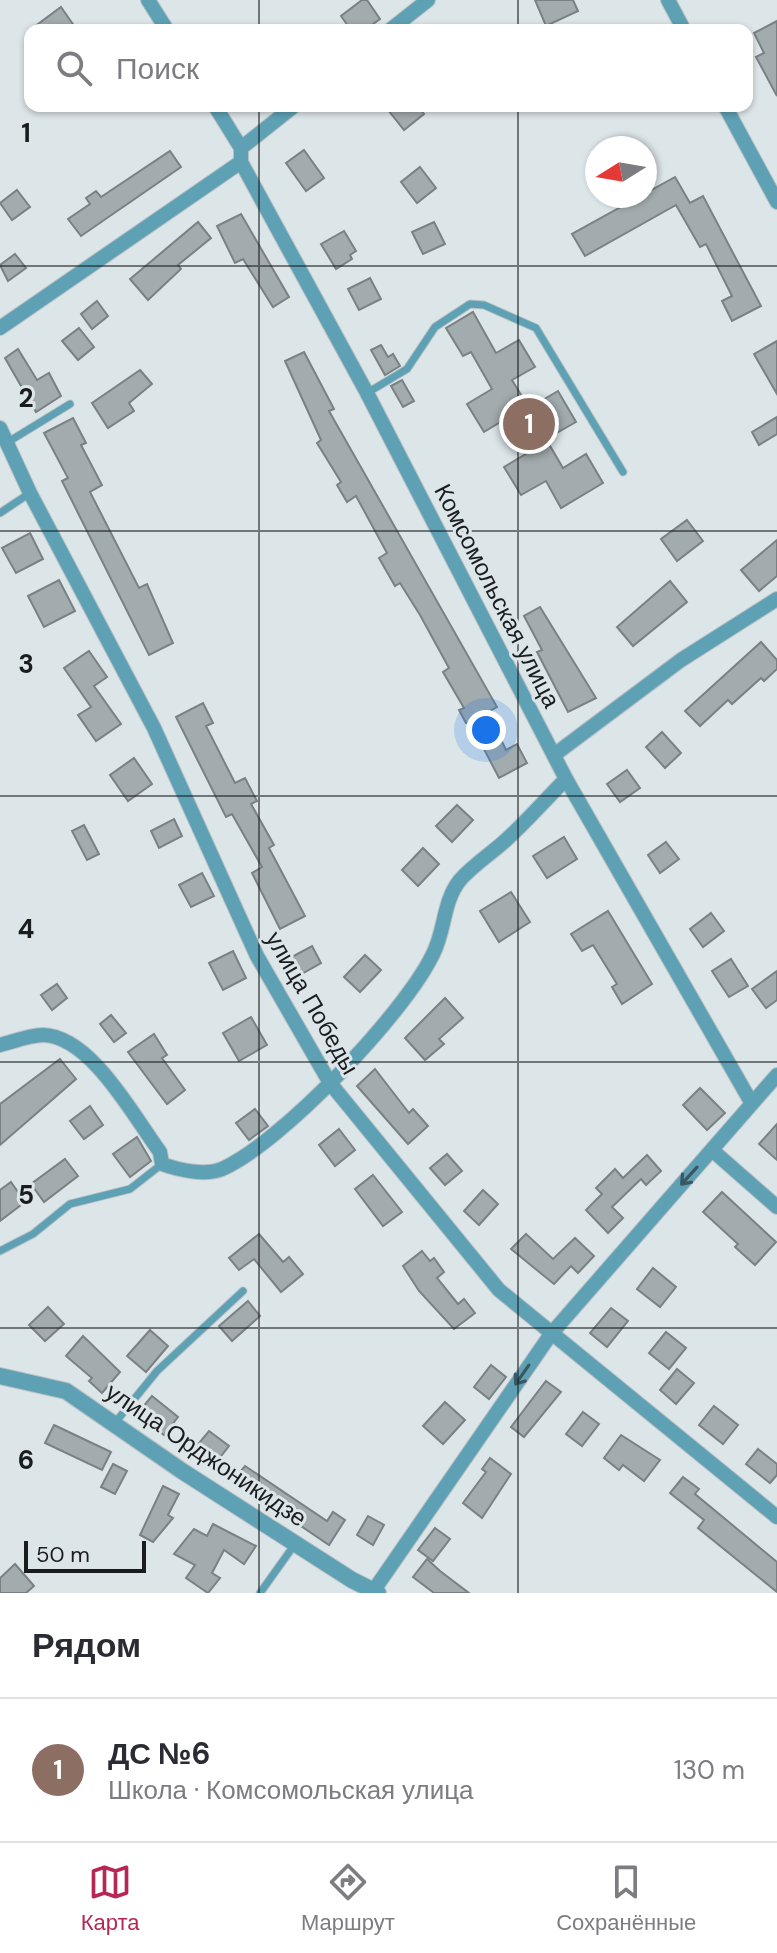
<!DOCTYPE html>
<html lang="ru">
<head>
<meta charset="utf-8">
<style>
  :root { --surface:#fff; --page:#f2f2f3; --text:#2b2b33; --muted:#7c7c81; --line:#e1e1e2; --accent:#b62754 }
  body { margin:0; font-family:"DM Sans",sans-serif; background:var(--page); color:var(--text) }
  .compass { position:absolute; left:585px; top:136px; width:72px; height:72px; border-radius:50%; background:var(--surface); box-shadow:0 2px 6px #0004; rotate:259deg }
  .scale { position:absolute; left:24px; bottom:20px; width:122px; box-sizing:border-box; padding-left:8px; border:4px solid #1a1d1e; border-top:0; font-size:22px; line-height:28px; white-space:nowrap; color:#1a1d1e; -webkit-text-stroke:6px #dce5e8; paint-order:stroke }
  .you { position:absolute; left:486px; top:730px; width:28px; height:28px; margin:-20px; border:6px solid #fff; border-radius:50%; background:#1a73e8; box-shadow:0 0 0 12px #1a73e833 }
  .badge { display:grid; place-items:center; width:52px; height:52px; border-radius:50%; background:var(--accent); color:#fff; font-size:26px; font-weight:700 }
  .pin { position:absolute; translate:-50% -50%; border:4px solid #fff; box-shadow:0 2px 8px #0006 }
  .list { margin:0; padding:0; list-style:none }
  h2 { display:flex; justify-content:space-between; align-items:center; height:104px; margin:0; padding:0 32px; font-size:34px }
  h2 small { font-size:26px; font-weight:400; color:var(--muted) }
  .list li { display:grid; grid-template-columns:52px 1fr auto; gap:24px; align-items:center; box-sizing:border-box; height:144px; padding:0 32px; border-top:2px solid var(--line) }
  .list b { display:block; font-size:30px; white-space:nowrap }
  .list p { margin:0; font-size:26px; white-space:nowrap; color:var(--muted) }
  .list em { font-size:26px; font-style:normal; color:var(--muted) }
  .icon { flex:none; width:44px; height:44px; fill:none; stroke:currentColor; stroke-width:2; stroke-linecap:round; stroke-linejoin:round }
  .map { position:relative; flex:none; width:777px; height:1593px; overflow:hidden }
  .search { position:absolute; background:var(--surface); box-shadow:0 2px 6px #0004; left:24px; right:24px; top:24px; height:88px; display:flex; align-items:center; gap:20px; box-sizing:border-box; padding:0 28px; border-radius:16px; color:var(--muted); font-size:30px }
  .sheet { height:248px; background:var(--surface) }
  nav { display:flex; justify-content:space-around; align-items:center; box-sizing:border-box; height:112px; border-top:2px solid var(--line); background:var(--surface); font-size:22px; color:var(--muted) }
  nav a { display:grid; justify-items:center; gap:4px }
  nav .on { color:var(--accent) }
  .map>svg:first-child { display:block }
</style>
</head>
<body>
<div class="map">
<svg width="777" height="1593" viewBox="0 0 777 1593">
  <rect width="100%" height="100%" fill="#dce5e8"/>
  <!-- building -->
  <g fill="#a2abad" stroke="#798184" stroke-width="2">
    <polygon points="362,0 367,0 380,19 365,30 351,30 341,16"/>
    <polygon points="535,0 573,0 578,11 546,26"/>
    <polygon points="61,7 77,30 30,30"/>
    <polygon points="777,21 777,96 756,57 764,53 754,33"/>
    <polygon points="385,106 418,106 424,114 404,130"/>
    <polygon points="304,150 324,178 306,191 286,163"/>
    <polygon points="170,151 181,167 81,236 68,219 90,204 86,198 96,191 101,197"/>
    <polygon points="420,167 436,188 417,203 401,182"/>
    <polygon points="675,177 690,203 703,196 761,306 732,321 722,301 732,296 706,244 700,247 676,205 585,256 572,234"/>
    <polygon points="17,190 30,207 12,220 0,203"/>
    <polygon points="241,214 289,297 273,307 243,259 235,263 217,226"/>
    <polygon points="198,222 211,238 178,265 181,269 148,300 130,279"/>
    <polygon points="434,222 445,244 423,254 412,232"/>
    <polygon points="344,231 356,251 350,255 352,259 336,269 321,244"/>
    <polygon points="15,254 26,268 8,281 0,265"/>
    <polygon points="370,278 381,299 359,310 348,289"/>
    <polygon points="97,301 108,316 92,329 81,314"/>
    <polygon points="473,312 496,353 519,340 535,367 512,380 529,408 558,391 576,422 546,439 563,468 586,454 603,483 561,508 546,481 521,495 504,467 529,452 509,417 484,432 467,404 492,389 471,352 463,356 446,328"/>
    <polygon points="79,328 94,347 78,360 62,341"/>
    <polygon points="777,341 777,394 754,354"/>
    <polygon points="381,345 388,357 393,354 400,366 385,375 371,350"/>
    <polygon points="18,349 37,380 49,373 61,396 36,412 5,358"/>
    <polygon points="304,352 334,409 329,411 497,707 488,712 506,750 517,744 527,763 499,778 470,722 466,723 459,710 464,708 443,672 449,668 420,615 400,583 395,586 379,558 387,553 356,496 347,502 337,485 341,482 317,443 321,440 285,361"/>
    <polygon points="140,370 152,384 129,403 134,411 108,428 92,403"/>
    <polygon points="402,380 414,401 403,407 391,386"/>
    <polygon points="777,417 777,434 759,445 752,432"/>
    <polygon points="73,418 86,443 81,445 102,485 90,492 139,588 147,584 173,643 149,655 62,481 68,478 44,433"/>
    <polygon points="687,520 703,541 677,561 661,539"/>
    <polygon points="30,533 43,559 16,573 2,548"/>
    <polygon points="777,540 777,576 759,591 741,570"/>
    <polygon points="59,580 75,611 44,627 28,596"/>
    <polygon points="670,581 687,602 633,646 617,627"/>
    <polygon points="540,607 596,698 568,712 537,652 542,650 524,616"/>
    <polygon points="761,642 777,660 777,669 764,681 761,678 732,704 728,700 700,726 685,711"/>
    <polygon points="89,651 107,677 94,686 121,724 96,741 78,715 91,707 64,668"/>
    <polygon points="203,703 213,723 206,726 235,783 245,778 257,801 251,804 274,845 269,848 305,916 280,929 252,873 262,867 232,814 226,817 176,717"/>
    <polygon points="662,732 681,753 665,768 646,747"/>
    <polygon points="134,758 152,784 128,801 110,775"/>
    <polygon points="627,770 640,788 620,802 607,784"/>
    <polygon points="457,805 473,820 452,842 436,826"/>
    <polygon points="174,819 182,836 159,848 151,831"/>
    <polygon points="84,825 99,854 87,860 72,831"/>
    <polygon points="564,837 577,859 547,878 533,856"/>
    <polygon points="666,842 679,859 660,873 648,855"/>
    <polygon points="423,848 439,864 418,886 402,870"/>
    <polygon points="202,873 214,896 191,907 179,885"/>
    <polygon points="511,892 530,922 499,942 480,911"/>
    <polygon points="608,911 652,984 622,1004 612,987 617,984 593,945 582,951 571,934"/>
    <polygon points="711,913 724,931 703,947 690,929"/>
    <polygon points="312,946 321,963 300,975 290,958"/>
    <polygon points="233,951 246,978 223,990 209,963"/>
    <polygon points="365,955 381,970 360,992 344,977"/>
    <polygon points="731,959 748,986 729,997 712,971"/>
    <polygon points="777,971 777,1000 766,1008 752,989"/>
    <polygon points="57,984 67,998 52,1010 41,995"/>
    <polygon points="445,998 463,1018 439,1039 444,1044 425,1060 405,1038"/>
    <polygon points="111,1015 126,1033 114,1042 100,1024"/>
    <polygon points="251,1017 267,1045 239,1061 223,1033"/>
    <polygon points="154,1034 167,1055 162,1058 185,1090 167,1104 128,1052"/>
    <polygon points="60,1059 76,1079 0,1145 0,1104"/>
    <polygon points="375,1069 409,1113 413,1109 428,1126 408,1144 357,1086"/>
    <polygon points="700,1088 725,1113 707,1130 683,1105"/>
    <polygon points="90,1106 103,1125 84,1139 70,1121"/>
    <polygon points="255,1109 268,1126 249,1140 236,1123"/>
    <polygon points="777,1124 777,1160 759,1144"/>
    <polygon points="339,1129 355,1150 335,1166 319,1145"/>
    <polygon points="137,1137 151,1161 130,1177 113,1154"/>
    <polygon points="447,1154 462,1171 445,1185 430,1168"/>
    <polygon points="647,1155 661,1171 646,1185 641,1179 612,1207 623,1218 608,1233 586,1210 602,1194 596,1188 615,1169 623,1178"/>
    <polygon points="65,1159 78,1176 44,1202 31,1184"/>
    <polygon points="373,1175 402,1212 383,1226 355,1189"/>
    <polygon points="11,1182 25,1202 0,1221 0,1190"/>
    <polygon points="483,1190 498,1204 479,1225 464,1211"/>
    <polygon points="722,1192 776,1242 755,1265 735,1247 738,1244 703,1212"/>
    <polygon points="259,1234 283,1262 289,1257 303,1274 281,1292 254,1259 239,1270 229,1258"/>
    <polygon points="526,1234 553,1259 575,1238 594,1256 578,1273 571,1266 554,1284 511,1249"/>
    <polygon points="422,1251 430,1261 434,1258 444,1272 437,1278 458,1304 464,1299 475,1313 454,1329 419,1291 403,1266"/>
    <polygon points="653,1268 676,1287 660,1307 637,1289"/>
    <polygon points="248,1301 260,1316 232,1341 219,1326"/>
    <polygon points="48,1307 64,1324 45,1341 29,1325"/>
    <polygon points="611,1308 628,1321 607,1347 590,1333"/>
    <polygon points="150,1330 168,1346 146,1372 127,1356"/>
    <polygon points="666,1332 686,1348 669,1369 649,1353"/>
    <polygon points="83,1336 120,1372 102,1393 89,1381 92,1378 66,1356"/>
    <polygon points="491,1365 506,1377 489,1399 474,1387"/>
    <polygon points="677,1369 694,1383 676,1404 660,1390"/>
    <polygon points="546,1381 561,1392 524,1437 511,1427"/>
    <polygon points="152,1396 178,1417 164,1435 137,1414"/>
    <polygon points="445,1402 465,1420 443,1444 423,1426"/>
    <polygon points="714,1406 738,1425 723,1444 699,1425"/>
    <polygon points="583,1412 599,1424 582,1446 566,1434"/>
    <polygon points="54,1425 111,1452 102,1470 45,1443"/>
    <polygon points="209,1431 229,1446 214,1465 194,1449"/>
    <polygon points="621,1435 660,1460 644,1481 623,1465 619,1470 604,1458"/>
    <polygon points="758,1449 777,1464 777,1475 770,1483 746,1464"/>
    <polygon points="490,1458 511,1474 482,1518 463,1503 486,1472 482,1469"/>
    <polygon points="113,1464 127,1471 115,1494 101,1487"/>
    <polygon points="245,1466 327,1521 333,1512 345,1520 329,1545 233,1480"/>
    <polygon points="683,1477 699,1489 695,1494 777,1562 777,1592 698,1528 704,1520 670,1493"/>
    <polygon points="163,1486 179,1494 168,1515 173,1518 153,1542 140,1535"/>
    <polygon points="368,1516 384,1525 373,1545 357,1535"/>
    <polygon points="213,1524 256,1546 244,1564 224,1550 212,1573 220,1578 208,1593 186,1578 195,1565 174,1554 194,1529 207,1536"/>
    <polygon points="435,1528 450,1539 433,1561 418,1550"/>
    <polygon points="427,1559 440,1571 469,1593 434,1593 413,1577"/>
    <polygon points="15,1564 34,1586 26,1593 0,1593 0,1578"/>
  </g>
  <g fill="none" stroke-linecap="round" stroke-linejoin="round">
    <!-- service casing -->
    <g stroke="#b9c1c4" stroke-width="9">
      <g id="service">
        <polyline points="367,393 407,369 435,327 470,304 484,305 536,328 623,472"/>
        <polyline points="8,442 70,404"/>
        <polyline points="0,513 30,493"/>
        <polyline points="0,1251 33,1234 70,1204 130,1189 162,1164"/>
        <polyline points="114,1424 157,1371 243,1291"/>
        <polyline points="260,1593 295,1544"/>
      </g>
    </g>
    <!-- minor casing -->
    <g stroke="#b9c1c4" stroke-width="16">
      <g id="minor">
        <polyline points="148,0 167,30"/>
        <polyline points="668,0 684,30"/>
        <polyline points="390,30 428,0"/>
        <polyline points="215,106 241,148 241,162 367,393 566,779 751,1102"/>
        <polyline points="725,106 777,202"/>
        <polyline points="241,148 294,106"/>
        <polyline points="0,328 241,162"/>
        <polyline points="0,428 30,493 154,728 257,956 330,1083 499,1290 777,1517"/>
        <polyline points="554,755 681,660 777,599"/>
        <path d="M0,1045C12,1042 30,1035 43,1035C91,1036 134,1117 160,1152L162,1164C179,1170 205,1176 222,1169C281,1143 405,1013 433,954C445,931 443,901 460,880C473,865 492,853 506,840C527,821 546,799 566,779"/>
        <polyline points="712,1150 777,1207"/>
        <polyline points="374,1590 551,1334 777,1075"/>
      </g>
    </g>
    <!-- tertiary casing -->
    <g stroke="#b9c1c4" stroke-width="18">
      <polyline id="tertiary" points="0,1376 66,1391 182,1471 352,1580 378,1593"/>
    </g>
    <!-- service -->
    <use href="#service" stroke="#5ea1b4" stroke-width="7"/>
    <!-- minor -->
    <use href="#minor" stroke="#5ea1b4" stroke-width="14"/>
    <!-- tertiary -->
    <use href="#tertiary" stroke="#5ea1b4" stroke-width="16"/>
  </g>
  <!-- one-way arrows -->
  <defs><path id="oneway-shaft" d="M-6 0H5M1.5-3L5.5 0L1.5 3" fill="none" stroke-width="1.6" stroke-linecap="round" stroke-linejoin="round" transform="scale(2)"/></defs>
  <g stroke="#395862">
    <use href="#oneway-shaft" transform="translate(689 1176) rotate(132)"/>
    <use href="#oneway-shaft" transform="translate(522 1375) rotate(125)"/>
  </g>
  <!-- grid -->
  <path fill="none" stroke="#1a1d1e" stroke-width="2" stroke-opacity="0.55" d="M259,0V30M518,0V30M259,106V1593M518,106V1593M0,266H777M0,531H777M0,796H777M0,1062H777M0,1328H777"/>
  <g text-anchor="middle" stroke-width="6" stroke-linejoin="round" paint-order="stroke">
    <!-- street labels -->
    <g font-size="24" fill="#1a1d1e" stroke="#dce5e8">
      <text transform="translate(497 596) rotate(63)" y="8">Комсомольская улица</text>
      <text transform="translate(312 1003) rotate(60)" y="8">улица Победы</text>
      <text transform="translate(206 1455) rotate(34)" y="8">улица Орджоникидзе</text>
    </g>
  </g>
  <g font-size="26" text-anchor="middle" font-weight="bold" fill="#1a1d1e" stroke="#dce5e8" stroke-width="6" stroke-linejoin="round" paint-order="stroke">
    <text x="26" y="142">1</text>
    <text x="26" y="407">2</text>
    <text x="26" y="673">3</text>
    <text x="26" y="938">4</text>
    <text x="26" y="1204">5</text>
    <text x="26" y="1469">6</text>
  </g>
</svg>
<svg class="compass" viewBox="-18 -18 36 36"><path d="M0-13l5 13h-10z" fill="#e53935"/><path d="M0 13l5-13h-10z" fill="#7c7c81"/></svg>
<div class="scale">50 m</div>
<div class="you"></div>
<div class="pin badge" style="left:529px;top:424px;background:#8d6e63">1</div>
<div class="search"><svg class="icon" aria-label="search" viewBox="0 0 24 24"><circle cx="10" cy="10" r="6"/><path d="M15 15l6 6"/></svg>Поиск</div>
</div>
<section class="sheet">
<h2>Рядом<small></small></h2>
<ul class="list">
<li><span class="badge" style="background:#8d6e63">1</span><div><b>ДС №6</b><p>Школа · Комсомольская улица</p></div><em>130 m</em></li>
</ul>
</section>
<nav>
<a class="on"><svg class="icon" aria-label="map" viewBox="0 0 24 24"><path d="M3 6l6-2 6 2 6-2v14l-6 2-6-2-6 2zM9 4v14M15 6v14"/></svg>Карта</a>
<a><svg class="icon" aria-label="directions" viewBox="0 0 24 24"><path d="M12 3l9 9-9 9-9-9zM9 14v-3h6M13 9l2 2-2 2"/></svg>Маршрут</a>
<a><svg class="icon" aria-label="saved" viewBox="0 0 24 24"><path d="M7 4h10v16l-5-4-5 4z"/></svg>Сохранённые</a>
</nav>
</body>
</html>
